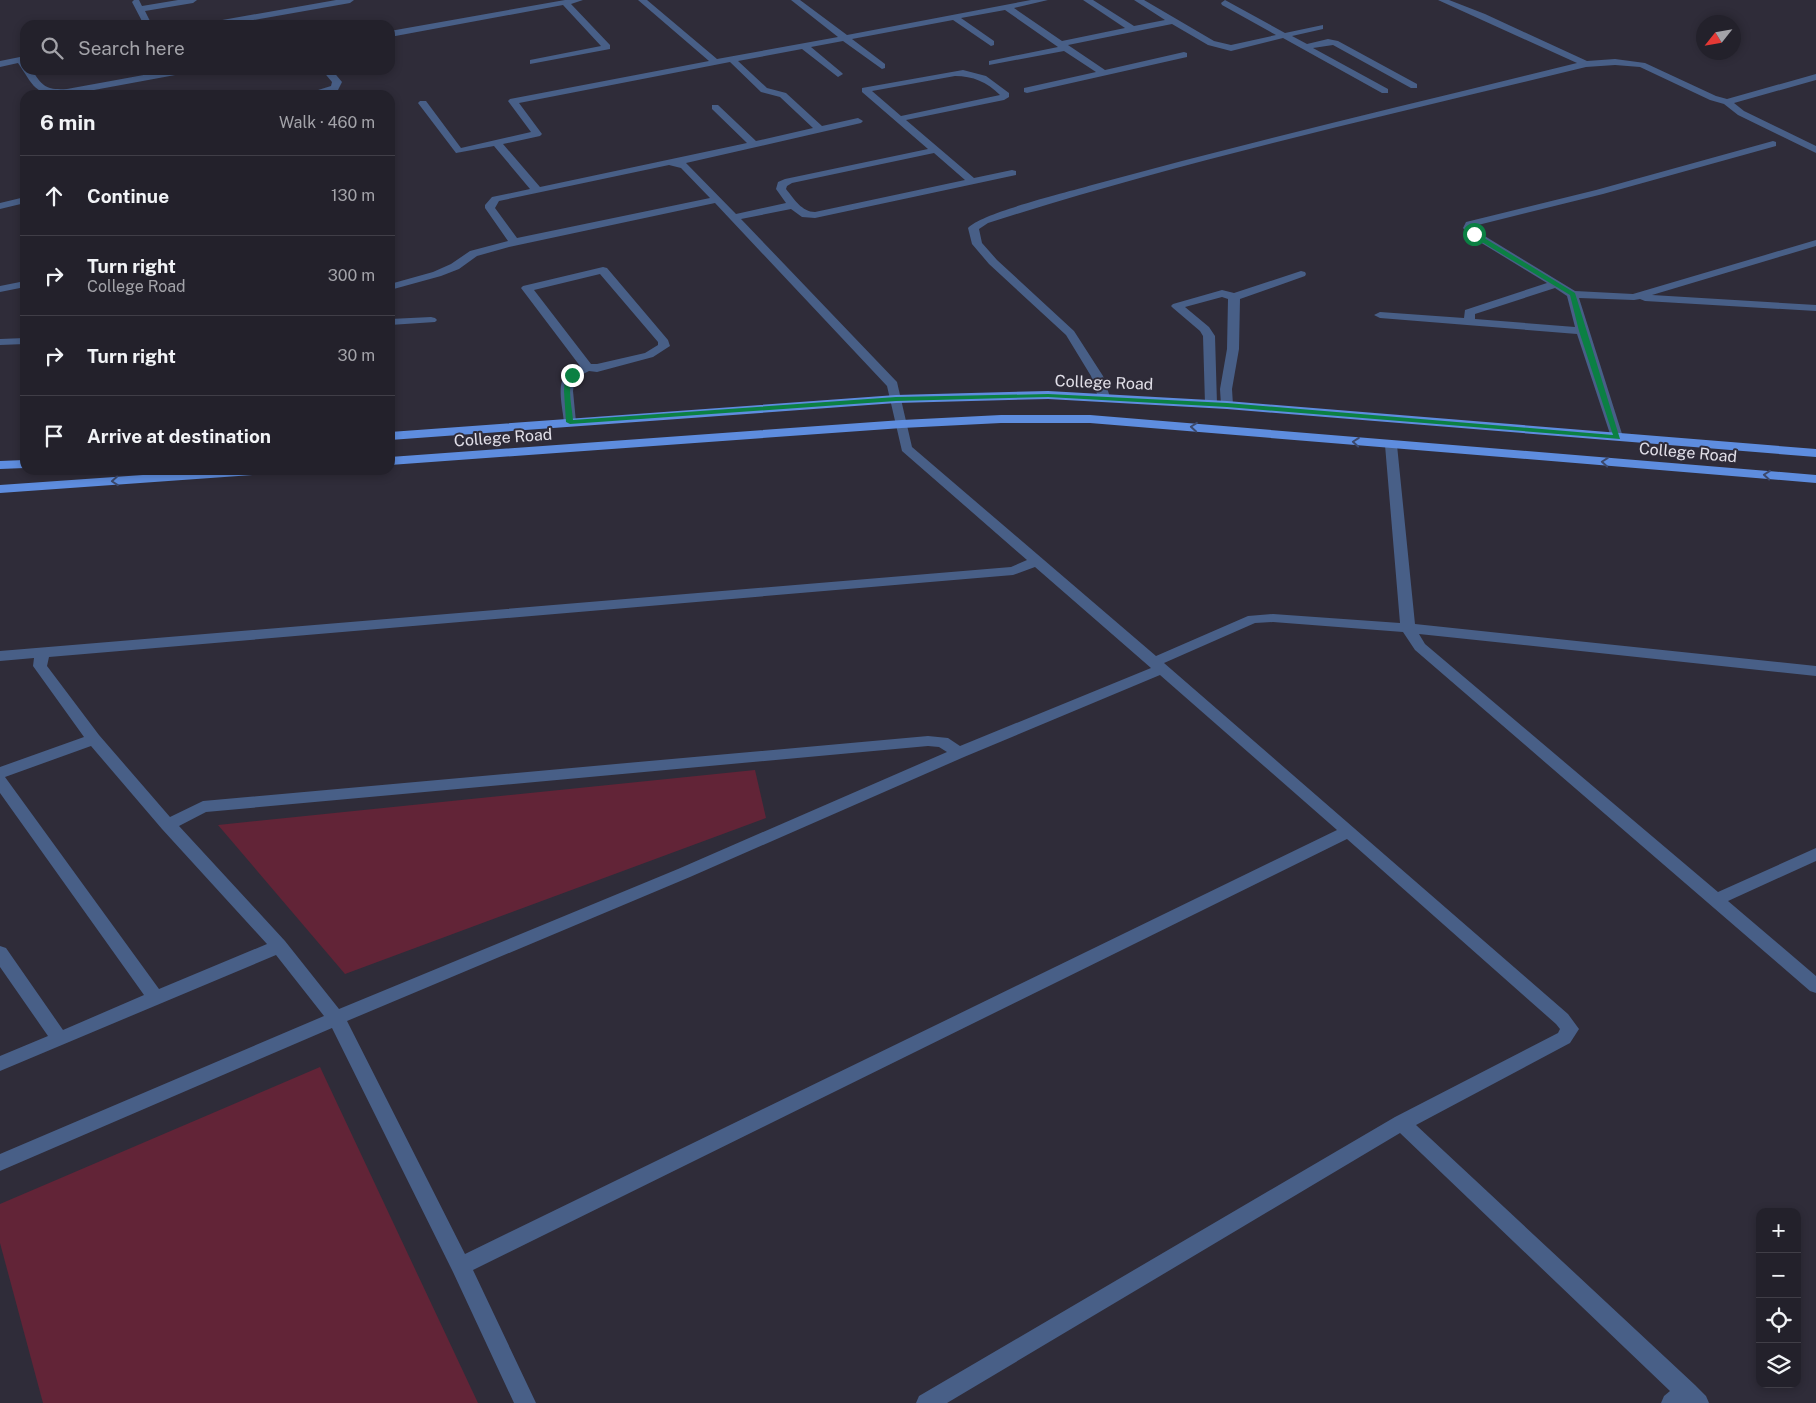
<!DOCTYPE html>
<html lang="en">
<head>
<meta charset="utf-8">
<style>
  :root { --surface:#23212b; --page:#2b2933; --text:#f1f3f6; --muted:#a3a3a9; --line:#403e47 }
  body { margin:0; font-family:"Public Sans",sans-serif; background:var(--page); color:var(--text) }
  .controls { position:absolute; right:15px; bottom:15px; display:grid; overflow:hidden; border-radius:10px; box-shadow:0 2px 8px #0003 }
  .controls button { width:45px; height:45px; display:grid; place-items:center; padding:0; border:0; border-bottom:1px solid var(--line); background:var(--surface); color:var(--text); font:25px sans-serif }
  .compass { position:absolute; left:1696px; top:15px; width:45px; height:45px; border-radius:50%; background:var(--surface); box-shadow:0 2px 8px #0003; rotate:239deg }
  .stop { position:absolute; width:15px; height:15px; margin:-11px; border:4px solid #0b8043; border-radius:50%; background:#fff }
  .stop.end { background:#0b8043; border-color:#fff; box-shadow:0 1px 5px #0008 }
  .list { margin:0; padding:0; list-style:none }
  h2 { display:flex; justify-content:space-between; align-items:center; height:65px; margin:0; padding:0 20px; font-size:21px }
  h2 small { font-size:16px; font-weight:400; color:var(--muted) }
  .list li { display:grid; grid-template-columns:32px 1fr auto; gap:15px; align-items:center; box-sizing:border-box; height:80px; padding:0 20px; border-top:1px solid var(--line) }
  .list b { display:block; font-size:19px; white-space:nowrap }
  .list p { margin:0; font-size:16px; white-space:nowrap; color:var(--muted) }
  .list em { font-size:16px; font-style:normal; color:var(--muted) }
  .icon { flex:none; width:28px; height:28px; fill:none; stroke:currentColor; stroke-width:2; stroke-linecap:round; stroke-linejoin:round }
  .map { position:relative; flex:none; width:1816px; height:1403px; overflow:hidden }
  .search { position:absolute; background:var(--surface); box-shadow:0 2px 8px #0003; left:20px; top:20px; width:375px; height:55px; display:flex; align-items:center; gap:12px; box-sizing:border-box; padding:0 18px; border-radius:15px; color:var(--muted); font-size:19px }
  .panel { position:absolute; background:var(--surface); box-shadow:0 2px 8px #0003; left:20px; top:90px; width:375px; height:385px; border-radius:15px }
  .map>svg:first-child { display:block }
</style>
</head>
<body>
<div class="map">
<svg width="1816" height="1403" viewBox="0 0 1816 1403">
  <rect width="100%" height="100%" fill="#2f2c39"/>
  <!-- green -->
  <g fill="#622437">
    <polygon points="755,770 766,818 345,974 218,825"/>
    <polygon points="320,1067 478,1403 43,1403 0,1243 0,1204"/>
  </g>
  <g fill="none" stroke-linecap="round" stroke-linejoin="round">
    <!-- minor -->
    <g fill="#485f87" fill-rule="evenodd">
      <polygon points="134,0 139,0 142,6 178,0 197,0 193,3 145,11 152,25 144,25 132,2"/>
      <polygon points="336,0 354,0 350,3 225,25 207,25 211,22"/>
      <polygon points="565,0 583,0 571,4 610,45 610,49 530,64 530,60 601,46 563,5 390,37 390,31"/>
      <path d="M638,0H647L717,59L838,37L791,0H800L847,35L1031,0H1048L1014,8L1062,41L1125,28L1083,0H1093L1134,26L1165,20L1134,0H1144L1214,41L1231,45L1276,35L1222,5L1221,3L1225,0L1285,33L1323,25V29L1292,36L1307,44L1328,39L1338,41L1417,84V88H1411L1333,45L1313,48L1388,89V93H1382L1283,38L1231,51L1208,45L1172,24L1068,45L1105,70L1184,52L1187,53V57L1027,93L1024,92V88L1096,72L1064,51L989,65V61L1058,47L1005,10L961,18L994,41V45L991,46L953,20L852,39L885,64V68L882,69L843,41L811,47L841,72L843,74L838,77L802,49L738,61L767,88L786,93L822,126L858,118L863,121L861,123L686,163L736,214L786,203L776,189L778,182L785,179L928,149L862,92V88L963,70L986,76L1009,93V97L1004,100L906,120L974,178L1012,170L1016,171V175L815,218L802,217L791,209L741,219L897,382L912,447L1156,656L1248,616L1273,614L1400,623L1385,445L1391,441L1397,445L1415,624L1816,666V676L1419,634L1425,644L1718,892L1816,848V861L1728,901L1816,976V993L1810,991L1415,650L1403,632L1273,622L1255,623L1164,663L1568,1014L1579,1029L1570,1043L1416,1125L1695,1385L1706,1396L1709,1403H1661L1664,1396L1670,1391L1400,1133L947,1403H916L919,1396L1395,1117L1558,1033L1560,1029L1556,1024L1347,839L473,1270L536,1403H514L453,1272L332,1028L0,1171V1154L324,1016L276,955L0,1071V1056L48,1036L0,967V946L6,948L63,1030L144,995L0,793V767L84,737L33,666L34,658L0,661V651L1011,567L1027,560L902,451L887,386L715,203L509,247L477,256L459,269L441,276L390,290V284L433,272L451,264L470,251L508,241L485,208V205L492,197L530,189L494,146L456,153L418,103L420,101H426L461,148L531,132L508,101L510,99L709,61ZM730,62L761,92L780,97L813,128L756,141L718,105H712V109L747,143L540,187L503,144L540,136L542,134L519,103ZM955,76C973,76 987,82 1000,95L901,116L872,91ZM934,153L965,180L815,212C802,212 794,199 786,189L787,186L792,183ZM669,165L681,168L710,198L517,238L495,208L499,201ZM1035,567L1151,668L960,746L948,738L928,736L203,801L170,817L99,735L47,666L49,657L1013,575ZM1160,675L1337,830L465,1254L347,1021L690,877L964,757ZM91,746L162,829L267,944L159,989L5,777ZM928,746L939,747L947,752L678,869L339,1009L285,941L179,826L206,812Z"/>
      <path d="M1438,0H1449L1485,14L1587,61L1615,59L1645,63L1716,96L1727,99L1816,74V80L1734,103L1744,111L1816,146V153L1738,115L1724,104L1710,100L1640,67L1615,65L1586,67C1386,116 1184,160 988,223L979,229L982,243L997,260L1074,331L1103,376L1110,397L1104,401L1098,397L1091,376L1066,335L989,264L972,244L968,228C981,213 1068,192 1092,185C1253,141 1415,103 1577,63Z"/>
      <path d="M20,57L25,61V70H32C43,87 46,90 67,89L171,70H191L186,73L67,95C34,96 34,86 18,63L0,67V61Z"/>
      <polygon points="322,70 332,70 342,82 338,90 318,95 302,95 331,86 332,82"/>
      <path d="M1773,141L1776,142V146L1603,194L1474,226L1478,232L1575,291L1633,294L1816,240V246L1652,295L1816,305V311L1645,301L1640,299L1634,300L1579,298L1623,437L1621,440H1613L1611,437L1577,334L1380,318L1374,315L1380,312L1464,318L1465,310L1547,283L1470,236L1463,228L1466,222L1596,190ZM1555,288L1567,296L1575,327L1475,319V314Z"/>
      <polygon points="25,197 25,203 0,209 0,203"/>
      <path d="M603,267L607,268L668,340L670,346L653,357L597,372L589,371L575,378L573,391L576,422L570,426L564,422C563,409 556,384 566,374C569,370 575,368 580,366L521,288L523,286ZM600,274L658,342V345L645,353L597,364H591L534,290Z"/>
      <polygon points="1301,271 1305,272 1306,274 1305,276 1240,299 1239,349 1232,389 1233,405 1231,408 1227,409 1221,405 1220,389 1227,349 1228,299 1222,297 1185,307 1209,327 1215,336 1217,404 1211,408 1207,407 1205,404 1203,336 1200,331 1173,308 1171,306 1173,304 1222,290 1234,293"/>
      <polygon points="25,281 25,287 0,292 0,286"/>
      <polygon points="431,317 435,318 437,320 435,322 390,325 390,319"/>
      <polygon points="25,338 25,344 0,345 0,339"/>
    </g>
    <!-- major -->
    <g fill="#5e8ddf" fill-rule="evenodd">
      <polygon points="1048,391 1227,401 1816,449 1816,457 1227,409 1048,399 896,403 390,440 390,432 896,395"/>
      <polygon points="1001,415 1090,415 1816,475 1816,483 1090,423 1001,423 902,428 390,465 390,457 902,420"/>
      <polygon points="25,460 25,468 0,469 0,461"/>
      <polygon points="214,470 274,470 268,474 0,493 0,485"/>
    </g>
  </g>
  <!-- one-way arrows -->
  <defs><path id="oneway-chevron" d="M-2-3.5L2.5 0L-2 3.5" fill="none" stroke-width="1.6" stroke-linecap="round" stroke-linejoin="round" transform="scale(1.25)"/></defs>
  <g stroke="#3d496b">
    <use href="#oneway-chevron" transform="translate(1194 427) rotate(-175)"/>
    <use href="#oneway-chevron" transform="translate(1356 442) rotate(-175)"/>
    <use href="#oneway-chevron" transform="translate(1605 462) rotate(-175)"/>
    <use href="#oneway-chevron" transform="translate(1767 475) rotate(-175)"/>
    <use href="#oneway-chevron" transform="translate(115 481) rotate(176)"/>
  </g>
  <!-- route -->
  <path fill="#0b8043" d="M1472,233H1476L1575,293L1620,439L1227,407L1048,397L896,401L570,424L566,422L564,391L565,378L572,373L575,375C566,386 572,406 573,420L896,397L1048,394L1227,403L1613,435L1579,331L1570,295L1472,236Z"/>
  <g text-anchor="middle" stroke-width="4" stroke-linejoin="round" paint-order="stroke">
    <!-- street labels -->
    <g font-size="16" fill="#e1dfe8" stroke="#2f2c39">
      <text transform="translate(1104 382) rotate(2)" y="6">College Road</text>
      <text transform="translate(503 437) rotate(-4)" y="6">College Road</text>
      <text transform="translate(1688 452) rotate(5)" y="6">College Road</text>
    </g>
  </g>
</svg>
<div class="controls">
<button>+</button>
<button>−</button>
<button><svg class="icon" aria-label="locate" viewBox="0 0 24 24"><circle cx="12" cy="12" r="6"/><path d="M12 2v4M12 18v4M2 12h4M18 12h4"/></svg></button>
<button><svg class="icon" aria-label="layers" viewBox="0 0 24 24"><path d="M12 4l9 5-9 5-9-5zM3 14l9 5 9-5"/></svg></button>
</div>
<svg class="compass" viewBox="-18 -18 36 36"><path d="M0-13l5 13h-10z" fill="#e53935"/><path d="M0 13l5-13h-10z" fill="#a3a3a9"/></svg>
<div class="stop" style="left:1474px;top:234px"></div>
<div class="stop end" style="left:572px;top:375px"></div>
<div class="search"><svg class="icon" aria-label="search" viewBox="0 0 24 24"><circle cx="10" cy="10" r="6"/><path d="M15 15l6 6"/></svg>Search here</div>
<section class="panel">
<h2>6 min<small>Walk · 460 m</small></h2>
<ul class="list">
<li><svg class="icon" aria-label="ahead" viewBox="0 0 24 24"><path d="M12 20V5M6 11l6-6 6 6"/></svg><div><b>Continue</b></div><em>130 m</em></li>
<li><svg class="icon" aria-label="right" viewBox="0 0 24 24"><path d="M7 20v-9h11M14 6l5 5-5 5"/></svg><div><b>Turn right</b><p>College Road</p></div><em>300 m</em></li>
<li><svg class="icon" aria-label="right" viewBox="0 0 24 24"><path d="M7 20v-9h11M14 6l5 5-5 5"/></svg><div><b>Turn right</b></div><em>30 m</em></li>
<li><svg class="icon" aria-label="arrive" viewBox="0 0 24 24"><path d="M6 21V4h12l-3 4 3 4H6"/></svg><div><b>Arrive at destination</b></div></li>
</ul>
</section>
</div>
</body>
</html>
